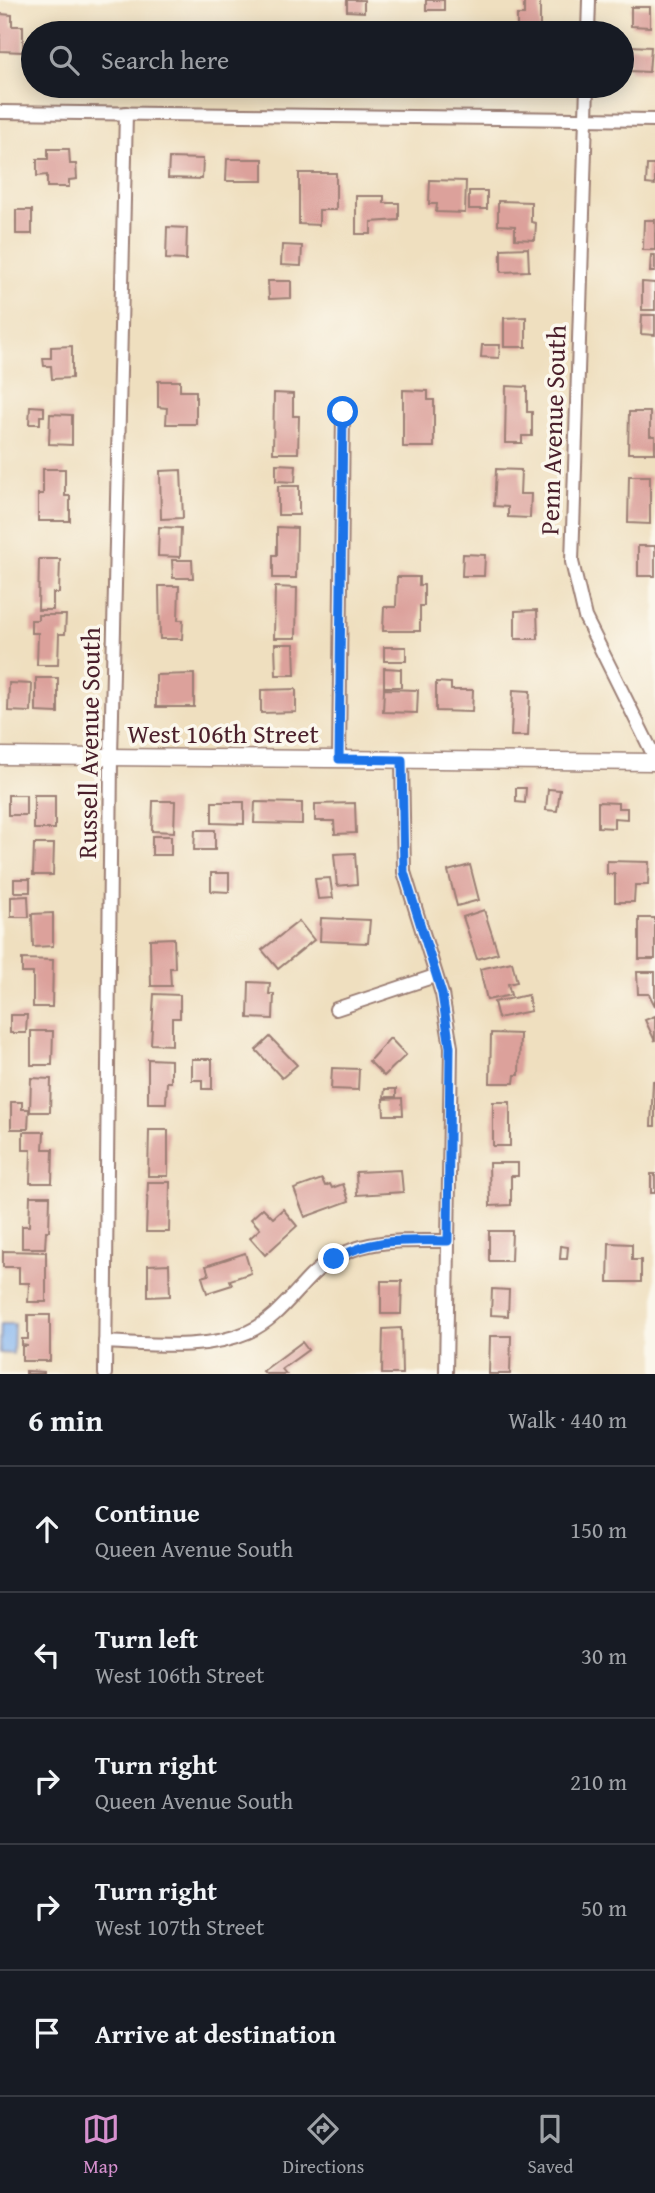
<!DOCTYPE html>
<html lang="en">
<head>
<meta charset="utf-8">
<style>
  :root { --surface:#171b24; --page:#20242c; --text:#f1f3f6; --muted:#9ea1a6; --line:#363941; --accent:#d690ce }
  body { margin:0; font-family:"Gentium Book Plus",serif; background:var(--page); color:var(--text) }
  .stop { position:absolute; width:21px; height:21px; margin:-16px; border:5px solid #1a73e8; border-radius:50%; background:#fff }
  .stop.end { background:#1a73e8; border-color:#fff; box-shadow:0 2px 7px #0008 }
  .list { margin:0; padding:0; list-style:none }
  h2 { display:flex; justify-content:space-between; align-items:center; height:91px; margin:0; padding:0 28px; font-size:30px }
  h2 small { font-size:23px; font-weight:400; color:var(--muted) }
  .list li { display:grid; grid-template-columns:46px 1fr auto; gap:21px; align-items:center; box-sizing:border-box; height:126px; padding:0 28px; border-top:2px solid var(--line) }
  .list b { display:block; font-size:26px; white-space:nowrap }
  .list p { margin:0; font-size:23px; white-space:nowrap; color:var(--muted) }
  .list em { font-size:23px; font-style:normal; color:var(--muted) }
  .icon { flex:none; width:38px; height:38px; fill:none; stroke:currentColor; stroke-width:2; stroke-linecap:round; stroke-linejoin:round }
  .map { position:relative; flex:none; width:655px; height:1374px; overflow:hidden }
  .search { position:absolute; background:var(--surface); box-shadow:0 4px 18px #0003; left:21px; right:21px; top:21px; height:77px; display:flex; align-items:center; gap:18px; box-sizing:border-box; padding:0 24px; border-radius:38px; color:var(--muted); font-size:26px }
  .sheet { height:721px; background:var(--surface) }
  nav { display:flex; justify-content:space-around; align-items:center; box-sizing:border-box; height:98px; border-top:2px solid var(--line); background:var(--surface); font-size:19px; color:var(--muted) }
  nav a { display:grid; justify-items:center; gap:4px }
  nav .on { color:var(--accent) }
  .map>svg:first-child { display:block }
</style>
</head>
<body>
<div class="map">
<svg width="655" height="1374" viewBox="0 0 655 1374">
  <rect width="100%" height="100%" fill="#fbf7ec"/>
  <filter id="ink" filterUnits="userSpaceOnUse"><feTurbulence type="fractalNoise" baseFrequency=".0143" numOctaves="2"/><feDisplacementMap in="SourceGraphic" scale="14" xChannelSelector="R" yChannelSelector="G"/><feConvolveMatrix kernelMatrix="1 2 1 2 8 2 1 2 1" color-interpolation-filters="sRGB"/></filter>
  <filter id="wash" filterUnits="userSpaceOnUse"><feTurbulence type="fractalNoise" baseFrequency=".00686" numOctaves="4" result="noise"/><feDisplacementMap in="SourceGraphic" scale="28" xChannelSelector="R" yChannelSelector="G"/><feGaussianBlur stdDeviation="1.57" result="paint"/><feColorMatrix in="noise" values="0 0 0 0 0 0 0 0 0 0 0 0 0 0 0 0 0 1.4 0 .05"/><feComposite in="paint" operator="in"/></filter>
  <g filter="url(#wash)">
    <rect width="100%" height="100%" fill="#efdfbf"/>
    <!-- water -->
    <polygon fill="#84b5f0" stroke="#676a8e" stroke-width="2" points="1,1324 14,1324 13,1354 0,1353"/>
    <g id="blocks">
      <!-- building -->
      <g fill="#dca19b">
        <polygon points="347,0 364,0 364,12 347,11"/>
        <rect x="426" y="0" width="18" height="10"/>
        <polygon points="524,0 540,0 540,33 517,33 517,15 524,15"/>
        <polygon points="631,7 650,7 650,27 631,26"/>
        <polygon points="0,14 12,15 12,26 23,26 23,52 0,51"/>
        <polygon points="44,24 76,24 76,33 45,33"/>
        <polygon points="630,46 651,47 649,72 629,71"/>
        <polygon points="48,149 69,149 70,164 76,164 77,179 69,180 69,187 47,187 47,175 37,176 37,159 48,159"/>
        <polygon points="169,158 203,159 202,179 168,178"/>
        <polygon points="227,159 263,159 263,181 226,181"/>
        <polygon points="647,165 655,165 655,185 646,184"/>
        <polygon points="299,173 336,173 336,210 319,210 319,225 299,224"/>
        <polygon points="430,180 466,181 465,213 436,212 437,204 429,204"/>
        <rect x="469" y="191" width="18" height="18"/>
        <polygon points="356,196 384,196 384,203 399,203 399,220 371,222 371,234 356,234"/>
        <polygon points="498,201 531,202 531,222 536,223 535,240 515,239 515,226 498,225"/>
        <rect x="16" y="210" width="16" height="24"/>
        <polygon points="644,220 655,220 655,250 643,250"/>
        <polygon points="167,227 187,228 186,260 166,259"/>
        <polygon points="282,245 302,246 301,266 281,265"/>
        <polygon points="528,248 529,271 501,272 501,249"/>
        <polygon points="651,255 655,255 655,272 650,272"/>
        <polygon points="268,281 291,281 291,298 269,299"/>
        <polygon points="642,282 655,283 655,310 642,310"/>
        <polygon points="642,315 655,315 655,335 641,334"/>
        <polygon points="526,317 526,347 504,347 504,318"/>
        <polygon points="482,345 500,345 499,358 481,357"/>
        <polygon points="72,346 72,378 52,379 51,366 44,366 43,358 51,358 51,347"/>
        <polygon points="158,381 180,381 180,391 196,391 196,424 166,424 167,408 158,407"/>
        <polygon points="506,386 527,387 527,412 532,412 532,436 522,436 522,443 505,443"/>
        <polygon points="403,390 428,391 428,400 434,400 434,447 403,447"/>
        <polygon points="274,393 293,394 293,416 299,416 298,453 273,453"/>
        <polygon points="30,406 44,407 44,416 40,416 40,424 29,424"/>
        <polygon points="629,412 650,412 650,436 655,436 655,453 628,453"/>
        <polygon points="50,414 72,415 72,445 49,444"/>
        <polygon points="276,464 296,465 295,482 276,481"/>
        <polygon points="43,469 65,469 65,496 70,496 70,521 38,521 38,494 43,494"/>
        <polygon points="496,469 521,470 520,494 531,494 530,518 508,517 508,507 494,506"/>
        <polygon points="181,470 183,518 161,519 160,471"/>
        <polygon points="629,476 650,476 650,524 628,523"/>
        <rect x="278" y="486" width="21" height="29"/>
        <polygon points="159,527 181,528 180,557 158,556"/>
        <polygon points="277,527 297,528 296,578 273,578 273,555 277,555"/>
        <rect x="638" y="546" width="17" height="30"/>
        <polygon points="463,554 485,555 484,576 462,576"/>
        <polygon points="39,559 60,559 59,593 53,593 53,610 38,610"/>
        <polygon points="172,560 192,560 193,578 173,578"/>
        <polygon points="397,577 419,577 419,585 424,585 424,606 420,606 420,631 383,631 384,607 396,607"/>
        <polygon points="159,586 179,586 178,620 183,620 182,639 160,639"/>
        <polygon points="275,587 297,588 296,638 274,638"/>
        <polygon points="537,610 538,639 515,639 515,611"/>
        <polygon points="38,615 66,615 65,634 59,634 58,665 37,665 38,633 31,633 31,620 38,620"/>
        <polygon points="275,644 294,644 295,675 276,675"/>
        <rect x="384" y="647" width="22" height="14"/>
        <polygon points="384,668 401,669 401,687 384,687"/>
        <polygon points="194,674 194,707 156,707 156,675"/>
        <polygon points="36,678 58,678 58,713 36,712"/>
        <polygon points="436,682 451,683 451,690 473,690 472,712 436,711"/>
        <polygon points="9,683 32,684 31,712 8,711"/>
        <polygon points="296,689 296,712 261,713 261,690"/>
        <polygon points="384,689 418,690 417,713 383,712"/>
        <polygon points="513,690 530,691 528,736 511,736"/>
        <polygon points="516,788 526,788 525,803 516,802"/>
        <polygon points="548,789 560,790 557,811 546,810"/>
        <rect x="8" y="795" width="18" height="20"/>
        <rect x="34" y="795" width="21" height="34"/>
        <polygon points="153,801 175,801 174,832 152,831"/>
        <polygon points="212,802 244,802 244,824 212,823"/>
        <polygon points="255,802 302,803 302,824 254,823"/>
        <polygon points="598,802 618,803 618,808 627,808 627,819 614,818 614,828 598,827"/>
        <polygon points="355,803 356,833 335,834 334,821 315,821 315,804"/>
        <polygon points="195,830 215,830 215,850 194,850"/>
        <rect x="152" y="836" width="19" height="19"/>
        <polygon points="34,844 54,844 53,875 33,875"/>
        <polygon points="355,853 357,884 337,886 334,854"/>
        <polygon points="607,861 649,862 648,885 635,885 634,902 615,902 615,874 607,874"/>
        <polygon points="470,865 479,900 457,906 448,871"/>
        <polygon points="211,873 229,873 229,892 211,891"/>
        <polygon points="330,878 333,898 318,899 315,879"/>
        <rect x="14" y="879" width="16" height="13"/>
        <polygon points="28,896 29,917 11,917 11,897"/>
        <polygon points="484,910 498,953 477,959 463,917"/>
        <polygon points="53,913 53,946 33,947 32,914"/>
        <polygon points="321,918 370,920 368,943 320,941"/>
        <rect x="639" y="918" width="16" height="41"/>
        <polygon points="299,921 314,940 278,969 262,950"/>
        <polygon points="174,938 175,968 170,968 171,986 151,986 150,939"/>
        <polygon points="22,959 53,960 52,1007 33,1007 33,973 22,973"/>
        <polygon points="512,962 517,982 508,984 511,995 487,1000 480,969"/>
        <polygon points="637,972 655,972 655,1006 649,994 638,994"/>
        <polygon points="249,982 270,983 269,994 274,994 273,1019 248,1018"/>
        <polygon points="154,994 180,995 180,1018 172,1018 172,1045 151,1044"/>
        <polygon points="528,995 531,1011 498,1018 494,1002"/>
        <polygon points="10,1015 27,1015 26,1033 10,1033"/>
        <polygon points="655,1016 655,1041 645,1020"/>
        <polygon points="31,1031 53,1031 52,1065 31,1065"/>
        <polygon points="491,1033 520,1034 519,1075 515,1075 514,1083 490,1083"/>
        <polygon points="270,1037 297,1065 282,1078 256,1050"/>
        <polygon points="390,1038 406,1055 384,1076 369,1061"/>
        <polygon points="148,1059 171,1060 171,1082 167,1082 166,1103 148,1103"/>
        <polygon points="192,1059 212,1059 212,1089 202,1089 202,1080 192,1080"/>
        <polygon points="332,1068 359,1069 358,1090 331,1089"/>
        <polygon points="31,1078 51,1079 50,1112 30,1112"/>
        <polygon points="653,1081 655,1081 655,1126 651,1126"/>
        <polygon points="385,1089 396,1089 396,1097 384,1097"/>
        <polygon points="402,1098 403,1115 384,1115 383,1099"/>
        <polygon points="11,1102 22,1102 22,1109 29,1109 28,1129 11,1129"/>
        <rect x="493" y="1102" width="17" height="44"/>
        <polygon points="149,1130 168,1130 168,1176 148,1176"/>
        <polygon points="23,1132 44,1132 43,1149 53,1149 52,1183 30,1183 31,1150 23,1150"/>
        <polygon points="489,1163 518,1163 518,1176 511,1176 511,1205 490,1206"/>
        <polygon points="401,1170 403,1192 357,1195 356,1172"/>
        <rect x="651" y="1174" width="4" height="19"/>
        <polygon points="322,1179 325,1186 330,1184 332,1188 343,1184 349,1201 305,1217 294,1189"/>
        <polygon points="148,1182 170,1182 169,1232 146,1232"/>
        <polygon points="30,1196 50,1196 49,1231 46,1231 45,1248 22,1248 22,1226 29,1226"/>
        <polygon points="263,1208 273,1218 283,1209 297,1226 265,1255 250,1238 260,1229 251,1219"/>
        <polygon points="489,1231 512,1231 511,1261 489,1261"/>
        <polygon points="609,1243 632,1244 632,1260 641,1260 641,1282 608,1282"/>
        <polygon points="561,1246 568,1247 567,1259 560,1259"/>
        <polygon points="3,1251 46,1252 46,1302 28,1302 29,1283 19,1283 19,1267 3,1267"/>
        <polygon points="245,1253 251,1273 230,1280 232,1285 207,1293 202,1277 209,1275 206,1266"/>
        <polygon points="169,1264 170,1296 148,1297 148,1265"/>
        <polygon points="381,1281 402,1281 401,1314 381,1314"/>
        <polygon points="492,1289 509,1290 508,1316 491,1315"/>
        <polygon points="28,1315 50,1315 50,1361 22,1361 22,1346 28,1346 22,1345 22,1339 28,1339"/>
        <polygon points="401,1328 402,1374 382,1374 383,1329"/>
        <polygon points="490,1336 511,1336 510,1374 489,1374"/>
        <polygon points="302,1342 308,1350 282,1369 286,1374 266,1374 263,1371"/>
        <polygon points="26,1371 44,1372 44,1374 26,1374"/>
      </g>
    </g>
  </g>
  <g filter="url(#ink)">
    <use href="#blocks" fill-opacity="0" stroke="#9c7f75" stroke-width="2"/>
    <g fill="none" stroke-linecap="round" stroke-linejoin="round">
      <!-- minor casing -->
      <g stroke="#9c7f75" stroke-width="16">
        <g id="minor">
          <polyline points="588,33 589,0"/>
          <polyline points="587,86 572,562 585,617 655,758"/>
          <polyline points="0,112 655,120"/>
          <polyline points="339,759 343,412"/>
          <polyline points="402,760 404,872 442,994 451,1047 446,1374"/>
          <polyline points="336,1009 435,976"/>
          <path d="M105,1342C151,1344 205,1351 248,1332C275,1320 292,1295 312,1275C352,1237 397,1241 448,1241"/>
          <polyline points="105,1374 111,757 126,113"/>
        </g>
      </g>
      <!-- tertiary casing -->
      <g stroke="#9c7f75" stroke-width="19">
        <polyline id="tertiary" points="0,756 655,762"/>
      </g>
      <!-- minor -->
      <use href="#minor" stroke="#fff" stroke-width="12"/>
      <!-- tertiary -->
      <use href="#tertiary" stroke="#fff" stroke-width="16"/>
    </g>
  </g>
  <g fill="none" stroke-linecap="round" stroke-linejoin="round" filter="url(#ink)">
    <!-- route -->
    <path stroke="#1a73e8" stroke-width="9" d="M334,1259C377,1237 401,1241 448,1241L450,1047L442,994L404,872L402,760L339,759L343,412"/>
  </g>
  <g text-anchor="middle" stroke-width="7" stroke-linejoin="round" paint-order="stroke">
    <!-- street labels -->
    <g font-size="26" fill="#4a1f2b" stroke="#fbf7ec">
      <text transform="translate(553 430) rotate(-88)" y="9">Penn Avenue South</text>
      <text x="223" y="743">West 106th Street</text>
      <text transform="translate(89 743) rotate(-89)" y="9">Russell Avenue South</text>
    </g>
  </g>
</svg>
<div class="stop" style="left:343px;top:412px"></div>
<div class="stop end" style="left:334px;top:1259px"></div>
<div class="search"><svg class="icon" aria-label="search" viewBox="0 0 24 24"><circle cx="10" cy="10" r="6"/><path d="M15 15l6 6"/></svg>Search here</div>
</div>
<section class="sheet">
<h2>6 min<small>Walk · 440 m</small></h2>
<ul class="list">
<li><svg class="icon" aria-label="ahead" viewBox="0 0 24 24"><path d="M12 20V5M6 11l6-6 6 6"/></svg><div><b>Continue</b><p>Queen Avenue South</p></div><em>150 m</em></li>
<li><svg class="icon" aria-label="left" viewBox="0 0 24 24"><path d="M17 20v-9H6M10 6l-5 5 5 5"/></svg><div><b>Turn left</b><p>West 106th Street</p></div><em>30 m</em></li>
<li><svg class="icon" aria-label="right" viewBox="0 0 24 24"><path d="M7 20v-9h11M14 6l5 5-5 5"/></svg><div><b>Turn right</b><p>Queen Avenue South</p></div><em>210 m</em></li>
<li><svg class="icon" aria-label="right" viewBox="0 0 24 24"><path d="M7 20v-9h11M14 6l5 5-5 5"/></svg><div><b>Turn right</b><p>West 107th Street</p></div><em>50 m</em></li>
<li><svg class="icon" aria-label="arrive" viewBox="0 0 24 24"><path d="M6 21V4h12l-3 4 3 4H6"/></svg><div><b>Arrive at destination</b></div></li>
</ul>
</section>
<nav>
<a class="on"><svg class="icon" aria-label="map" viewBox="0 0 24 24"><path d="M3 6l6-2 6 2 6-2v14l-6 2-6-2-6 2zM9 4v14M15 6v14"/></svg>Map</a>
<a><svg class="icon" aria-label="directions" viewBox="0 0 24 24"><path d="M12 3l9 9-9 9-9-9zM9 14v-3h6M13 9l2 2-2 2"/></svg>Directions</a>
<a><svg class="icon" aria-label="saved" viewBox="0 0 24 24"><path d="M7 4h10v16l-5-4-5 4z"/></svg>Saved</a>
</nav>
</body>
</html>
